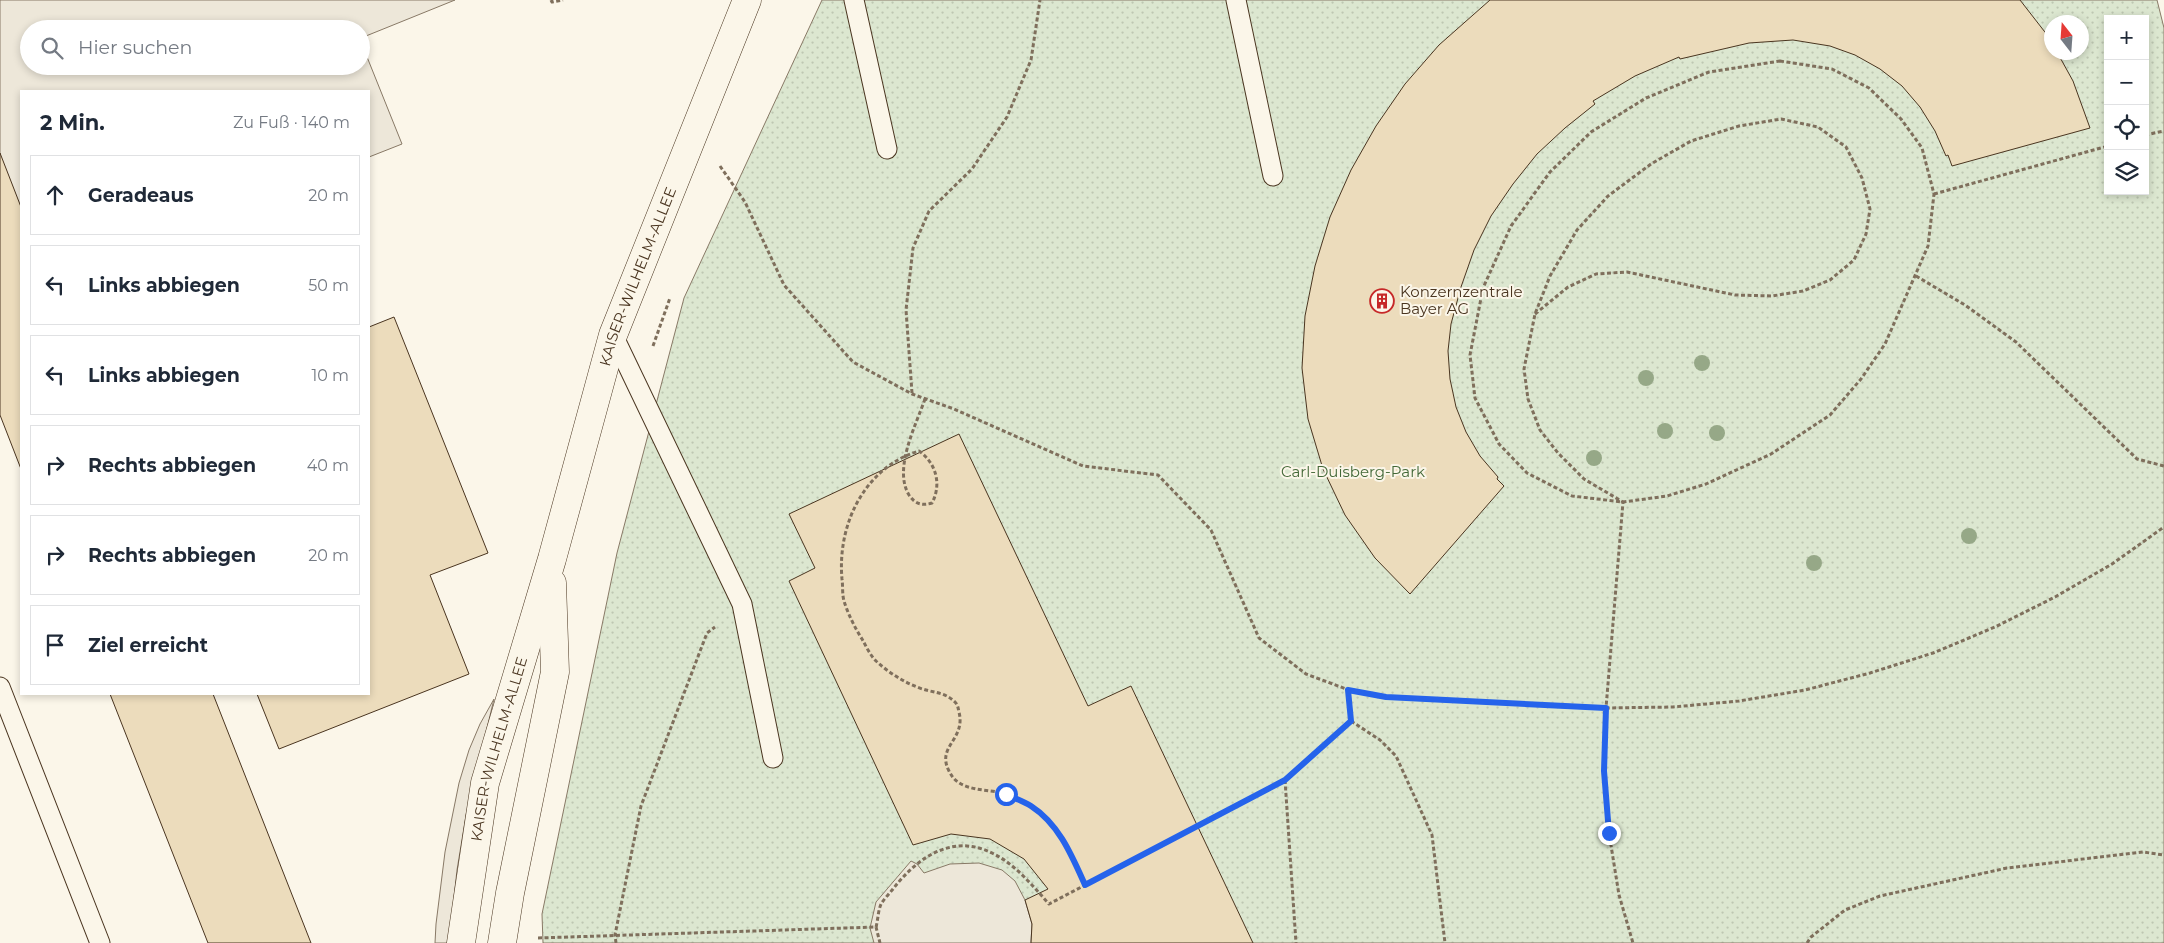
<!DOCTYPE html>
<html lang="de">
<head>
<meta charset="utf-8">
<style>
  :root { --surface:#fff; --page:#f2f2f3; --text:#1f2937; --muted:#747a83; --line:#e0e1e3 }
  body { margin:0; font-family:Montserrat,sans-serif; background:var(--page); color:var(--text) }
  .controls { position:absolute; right:15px; top:15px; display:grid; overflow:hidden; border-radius:0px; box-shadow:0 2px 8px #0003 }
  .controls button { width:45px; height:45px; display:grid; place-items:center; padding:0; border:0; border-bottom:1px solid var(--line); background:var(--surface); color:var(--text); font:25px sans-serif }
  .compass { position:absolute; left:2044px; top:15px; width:45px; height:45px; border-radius:50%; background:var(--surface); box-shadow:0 2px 8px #0003; rotate:343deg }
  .stop { position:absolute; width:15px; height:15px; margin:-11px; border:4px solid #2563eb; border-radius:50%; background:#fff }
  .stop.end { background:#2563eb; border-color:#fff; box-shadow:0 1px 5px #0008 }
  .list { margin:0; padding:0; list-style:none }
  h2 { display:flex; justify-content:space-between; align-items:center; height:65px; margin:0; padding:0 20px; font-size:21px }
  h2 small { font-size:16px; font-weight:400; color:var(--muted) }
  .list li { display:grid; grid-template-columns:32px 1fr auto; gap:15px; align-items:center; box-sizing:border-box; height:80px; margin:0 10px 10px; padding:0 10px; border:1px solid var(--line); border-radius:0px }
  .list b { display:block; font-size:19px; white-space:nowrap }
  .list em { font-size:16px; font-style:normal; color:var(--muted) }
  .icon { flex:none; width:28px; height:28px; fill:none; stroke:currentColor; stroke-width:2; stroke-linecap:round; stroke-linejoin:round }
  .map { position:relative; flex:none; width:2164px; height:943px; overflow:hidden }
  .search { position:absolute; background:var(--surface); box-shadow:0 2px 8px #0003; left:20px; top:20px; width:350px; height:55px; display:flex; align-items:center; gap:12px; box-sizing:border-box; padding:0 18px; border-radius:28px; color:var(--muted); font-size:19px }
  .panel { position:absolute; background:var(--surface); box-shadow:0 2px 8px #0003; left:20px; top:90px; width:350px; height:605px; border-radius:0px }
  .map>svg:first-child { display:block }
</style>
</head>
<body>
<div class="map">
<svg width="2164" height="943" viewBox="0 0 2164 943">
  <defs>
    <pattern id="park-dots" width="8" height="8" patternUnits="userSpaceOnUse" patternTransform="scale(1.25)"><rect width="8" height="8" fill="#dce7d0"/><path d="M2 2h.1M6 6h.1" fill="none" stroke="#bec7b2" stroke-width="1.8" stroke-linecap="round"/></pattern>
  </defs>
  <rect width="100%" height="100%" fill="#fbf6e9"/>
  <!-- park -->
  <path fill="url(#park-dots)" stroke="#887966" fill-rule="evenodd" d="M822,0H2157L2164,28V943H543L542,914L617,553L684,298ZM2108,19H2145V191H2108ZM2052,22H2082V52H2052Z"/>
  <!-- parking -->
  <g fill="#ede7d9" stroke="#887966">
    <polygon points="0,0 455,0 361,38 361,29 29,29 29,66 361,66 361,42 402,144 369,157 369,91 21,91 21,209 0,156"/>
    <polygon points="494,699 466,815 457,870 449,943 435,943 436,924 445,852 459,783 469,750 480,724"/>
    <polygon points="911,861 917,864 924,873 950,864 979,863 1002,870 1015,881 1025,900 1032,924 1031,943 874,943 870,928 876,902"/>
  </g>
  <!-- building -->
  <g fill="#ecdcbc" stroke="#4a3520">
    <polygon points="1490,0 2020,0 2048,36 2052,42 2052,52 2057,52 2073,81 2090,128 1952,166 1948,155 1946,156 1935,131 1920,107 1902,86 1880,69 1855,55 1830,46 1793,40 1749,43 1680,59 1679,57 1635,76 1593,101 1595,104 1565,128 1537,154 1513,184 1491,216 1474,250 1461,287 1451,324 1448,351 1450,379 1456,407 1466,432 1480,456 1498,477 1497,479 1504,486 1410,594 1375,558 1345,515 1323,469 1308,419 1302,368 1305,316 1315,266 1330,217 1351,170 1376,126 1405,84 1439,45"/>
    <polygon points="0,153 21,207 21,469 0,415"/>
    <polygon points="394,317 488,553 430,575 469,674 279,749 257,694 369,694 369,327"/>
    <polygon points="959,434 1088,706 1131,686 1253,943 1031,943 1032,924 1025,900 1048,889 1024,859 990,839 951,834 913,845 789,581 815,568 789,514"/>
    <polygon points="110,694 213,694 311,943 208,943"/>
  </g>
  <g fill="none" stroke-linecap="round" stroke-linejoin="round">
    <!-- service casing -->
    <g stroke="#4a3520" stroke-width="21">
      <g id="service">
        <polyline points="854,0 887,149"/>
        <polyline points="1236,0 1273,176"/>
        <polyline points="613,335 742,604 773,758"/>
        <polyline points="0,687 100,943"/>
      </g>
    </g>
    <!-- tertiary casing -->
    <g stroke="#4a3520" stroke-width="29">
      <g id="tertiary">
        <path id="s1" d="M461,943L485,783L552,559L613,335L747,0"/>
        <polyline points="502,943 510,893 555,672 552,583"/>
      </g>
    </g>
    <!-- path -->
    <g stroke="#7f6f5c" stroke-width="3" stroke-dasharray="4 2.5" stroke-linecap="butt">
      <polyline points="551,0 552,2 563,0"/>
      <polygon points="1780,61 1832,69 1869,88 1901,119 1922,148 1934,194 1928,246 1885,344 1861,379 1830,415 1771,454 1706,484 1667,496 1623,502 1572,496 1527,473 1499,444 1475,398 1470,355 1483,288 1511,226 1550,172 1591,132 1646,98 1709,72"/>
      <polyline points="2145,135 2164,131"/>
      <polyline points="720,166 745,202 784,285 853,362 912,394 954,409 1083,466 1158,475 1211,530 1259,638 1306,674 1349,690 1386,697 1606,708 1673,707 1739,701 1805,690 1870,673 1933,653 1995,627 2055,597 2112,564 2164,527"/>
      <polyline points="1934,194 2108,146"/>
      <polyline points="1916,276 1965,305 2016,342 2137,459 2164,466"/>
      <polyline points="1535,314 1568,287 1596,274 1627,272 1735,295 1772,296 1803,291 1830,280 1854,260 1866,234 1870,209 1862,178 1846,147 1818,127 1781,119 1739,126 1691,141 1651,164 1608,196 1577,230 1550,276 1535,314 1524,369 1528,399 1540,430 1558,453 1584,479 1623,502 1606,708 1604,771 1609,833 1619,895 1633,943"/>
      <polyline points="653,346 670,298"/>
      <polyline points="912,393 906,310 913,248 929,211 972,169 1007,117 1031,60 1040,0"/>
      <path d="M925,399C916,425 893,469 909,495C915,504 922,506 932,503C942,484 936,463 919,451C865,467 837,524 842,579C843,586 842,594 844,601C848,614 855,628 862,639C866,646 870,655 876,661C888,672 902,681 917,687C931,693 944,691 955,702C958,705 958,708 959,712C966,740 936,746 949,771C959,793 987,788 1006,794C1014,797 1023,802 1030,806C1058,822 1073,856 1085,885"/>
      <polyline points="1351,721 1380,740 1396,756 1432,835 1445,943"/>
      <polyline points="1285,780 1296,943"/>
      <path d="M876,927C878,920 878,911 881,904C884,899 889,894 893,889C917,858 952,833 992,853C1015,864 1032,885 1049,904L1285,780L1351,721L1349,690"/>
      <polyline points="538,938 876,927 880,943"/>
      <polyline points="616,943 615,935 641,806 707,633 715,627"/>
      <polyline points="1807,943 1811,937 1845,910 1880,896 2007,868 2143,852 2164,855"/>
    </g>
    <!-- service -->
    <use href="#service" stroke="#fbf6e9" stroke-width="19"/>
    <!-- tertiary -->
    <use href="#tertiary" stroke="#fbf6e9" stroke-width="28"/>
  </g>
  <!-- trees -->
  <g fill="#96a887">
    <circle cx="1702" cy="363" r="8"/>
    <circle cx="1646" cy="378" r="8"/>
    <circle cx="1665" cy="431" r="8"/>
    <circle cx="1717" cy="433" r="8"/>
    <circle cx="1594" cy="458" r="8"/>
    <circle cx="1969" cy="536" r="8"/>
    <circle cx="1814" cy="563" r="8"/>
  </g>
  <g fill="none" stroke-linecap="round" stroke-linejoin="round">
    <!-- route -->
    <path stroke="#2563eb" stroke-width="6" d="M1006,794C1014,798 1023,801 1031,806C1059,824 1072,856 1085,885L1285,780L1351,721L1348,690L1386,697L1606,708L1604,771L1609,833"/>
  </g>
  <!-- icons -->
  <defs>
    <g id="building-ring" transform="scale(1.25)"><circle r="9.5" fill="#fbf6e9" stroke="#c62828" stroke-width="1.5"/><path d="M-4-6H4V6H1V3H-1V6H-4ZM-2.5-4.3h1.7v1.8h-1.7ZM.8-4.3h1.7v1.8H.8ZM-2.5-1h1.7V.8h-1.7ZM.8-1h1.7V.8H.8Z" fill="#c62828"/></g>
  </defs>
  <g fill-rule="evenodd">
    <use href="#building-ring" x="1382" y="301"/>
  </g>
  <g text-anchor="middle" stroke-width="4" stroke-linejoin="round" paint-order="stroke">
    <!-- street labels -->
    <g font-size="15" fill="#4a3520" stroke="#fbf6e9">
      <text dy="5" stroke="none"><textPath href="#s1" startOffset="691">KAISER-WILHELM-ALLEE</textPath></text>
      <text dy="5" stroke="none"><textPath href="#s1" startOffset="198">KAISER-WILHELM-ALLEE</textPath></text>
    </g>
    <!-- poi labels -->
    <g font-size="15" fill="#4a3520" stroke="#fbf6e9" text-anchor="start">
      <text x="1400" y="297">Konzernzentrale<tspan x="1400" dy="17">Bayer AG</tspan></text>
    </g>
    <!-- park labels -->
    <g font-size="15" fill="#436837" stroke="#fbf6e9">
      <text x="1353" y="477">Carl-Duisberg-Park</text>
    </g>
  </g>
</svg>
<div class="controls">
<button>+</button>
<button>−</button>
<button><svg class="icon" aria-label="locate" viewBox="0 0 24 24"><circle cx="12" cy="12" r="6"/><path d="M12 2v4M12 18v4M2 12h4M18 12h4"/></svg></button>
<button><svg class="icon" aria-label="layers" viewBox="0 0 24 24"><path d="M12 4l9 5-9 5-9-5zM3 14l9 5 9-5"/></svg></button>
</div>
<svg class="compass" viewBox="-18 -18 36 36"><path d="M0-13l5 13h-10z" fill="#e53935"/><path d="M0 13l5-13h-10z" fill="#747a83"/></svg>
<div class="stop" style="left:1006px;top:794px"></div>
<div class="stop end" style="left:1609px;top:833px"></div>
<div class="search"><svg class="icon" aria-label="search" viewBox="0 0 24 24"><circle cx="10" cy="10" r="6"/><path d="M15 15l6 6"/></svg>Hier suchen</div>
<section class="panel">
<h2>2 Min.<small>Zu Fuß · 140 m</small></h2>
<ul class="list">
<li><svg class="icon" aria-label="ahead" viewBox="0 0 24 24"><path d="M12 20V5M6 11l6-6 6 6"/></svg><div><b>Geradeaus</b></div><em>20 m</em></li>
<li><svg class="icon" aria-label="left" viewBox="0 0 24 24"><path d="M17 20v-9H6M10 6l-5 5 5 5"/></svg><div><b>Links abbiegen</b></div><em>50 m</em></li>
<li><svg class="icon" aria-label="left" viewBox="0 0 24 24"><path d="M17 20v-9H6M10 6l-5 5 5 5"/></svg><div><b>Links abbiegen</b></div><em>10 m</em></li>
<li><svg class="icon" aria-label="right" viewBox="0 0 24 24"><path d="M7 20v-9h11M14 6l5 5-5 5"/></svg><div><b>Rechts abbiegen</b></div><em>40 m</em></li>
<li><svg class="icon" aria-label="right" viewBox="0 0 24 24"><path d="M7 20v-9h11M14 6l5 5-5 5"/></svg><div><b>Rechts abbiegen</b></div><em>20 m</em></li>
<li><svg class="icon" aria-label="arrive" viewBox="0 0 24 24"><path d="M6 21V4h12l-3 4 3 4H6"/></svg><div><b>Ziel erreicht</b></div></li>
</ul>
</section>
</div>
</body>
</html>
